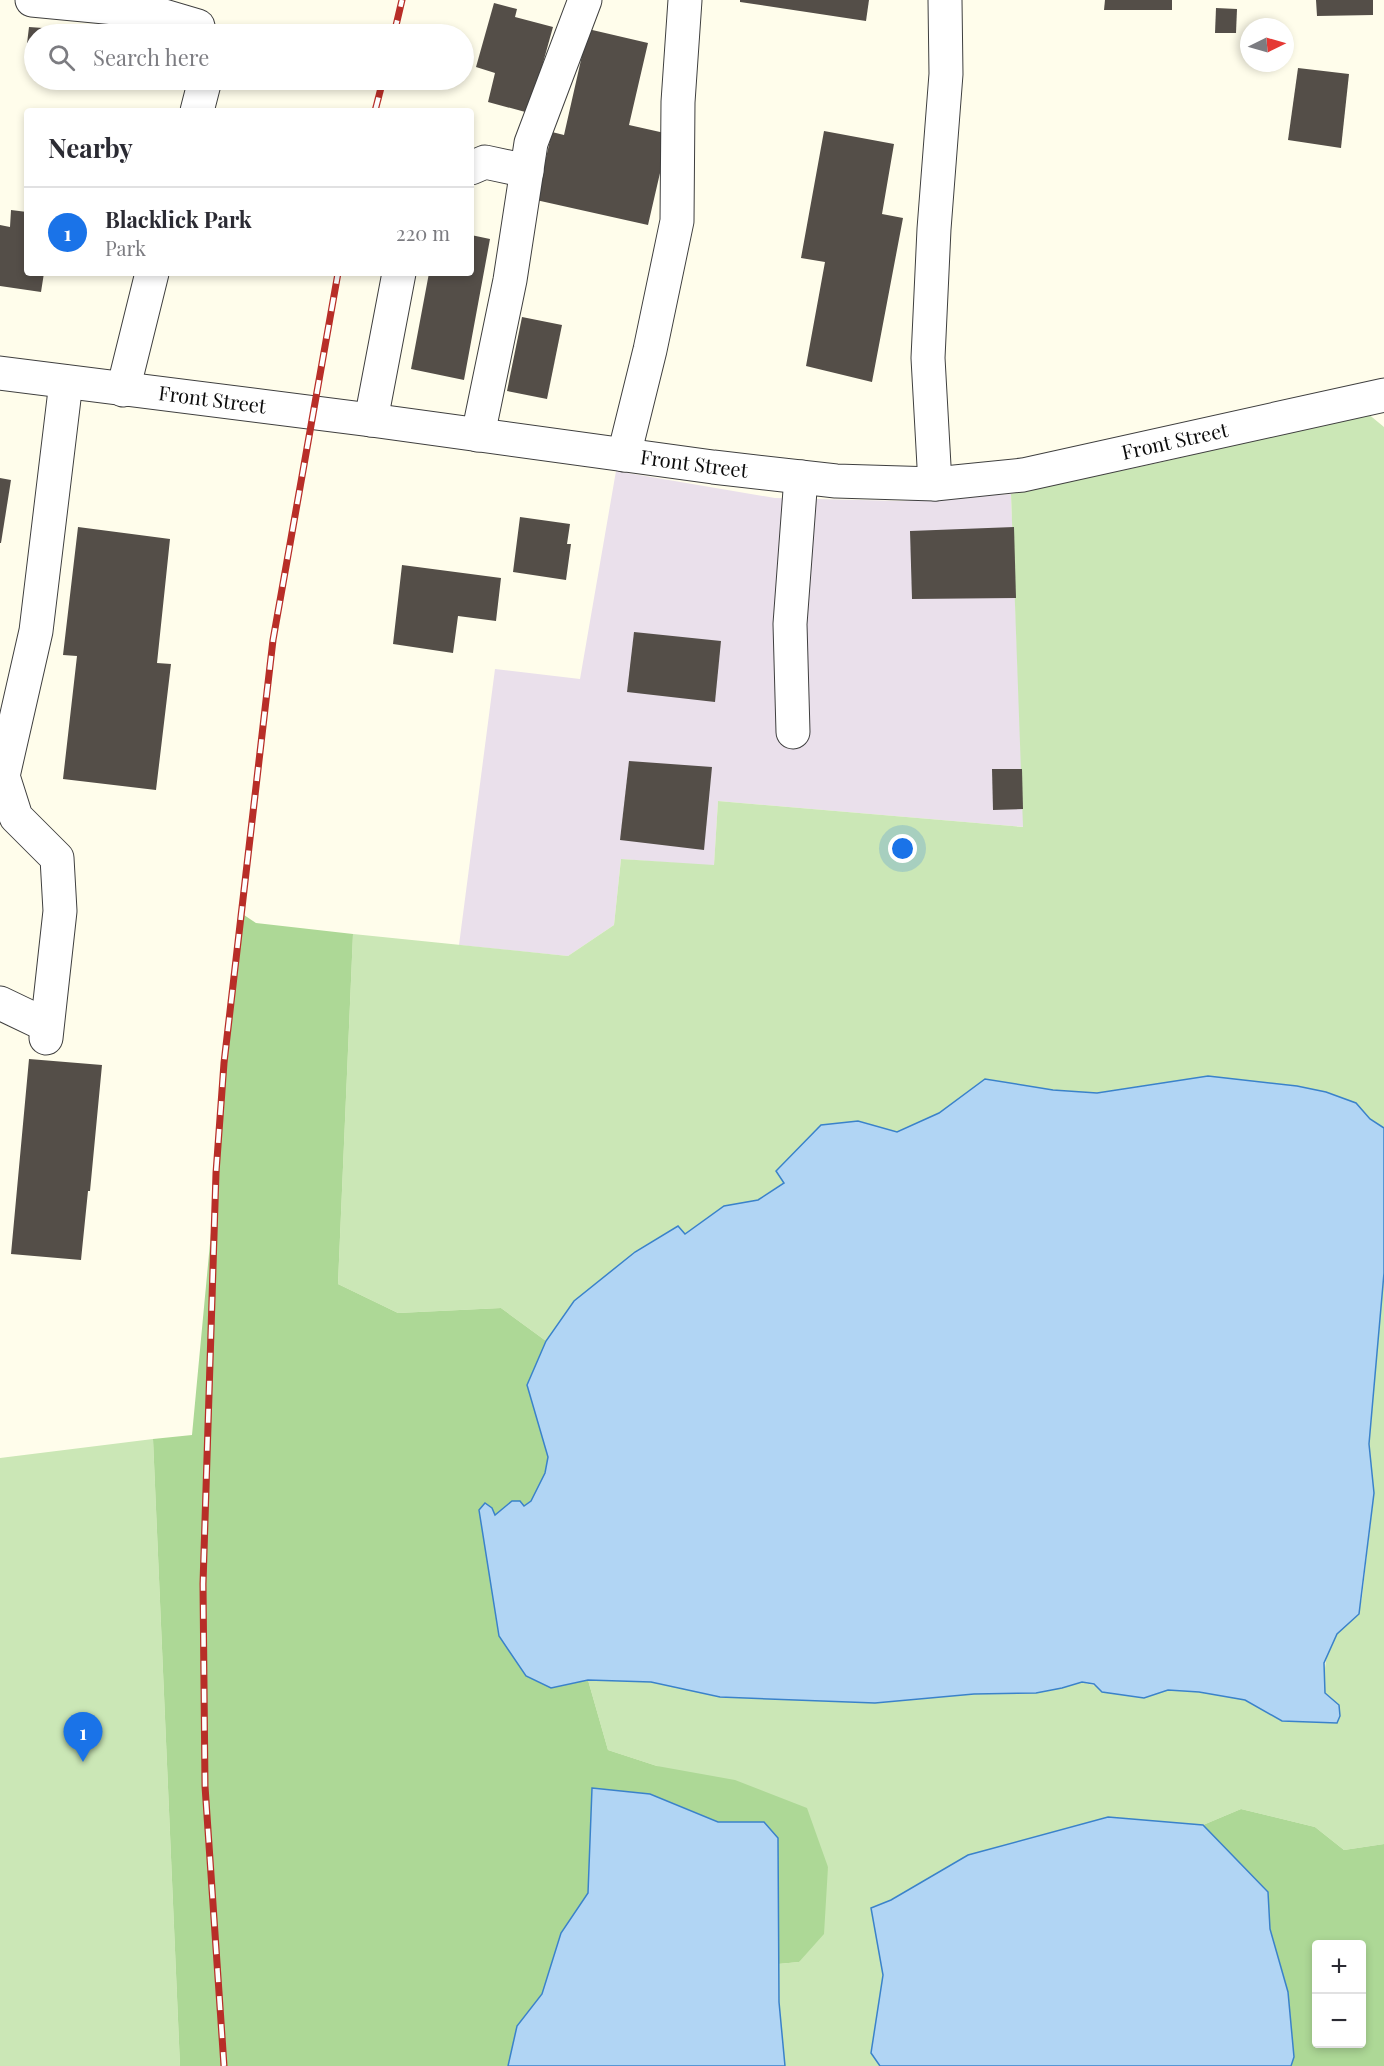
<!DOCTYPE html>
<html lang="en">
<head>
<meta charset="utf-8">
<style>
  :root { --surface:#fff; --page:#f2f2f3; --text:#2b2b33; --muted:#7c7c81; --line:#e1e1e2; --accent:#1a73e8 }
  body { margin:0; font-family:"Playfair Display",serif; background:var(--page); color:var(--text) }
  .controls { position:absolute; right:18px; bottom:18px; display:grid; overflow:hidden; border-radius:6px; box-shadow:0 3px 9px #0003 }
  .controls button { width:54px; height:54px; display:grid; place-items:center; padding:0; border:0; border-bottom:2px solid var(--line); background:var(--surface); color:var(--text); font:30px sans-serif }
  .compass { position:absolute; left:1240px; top:18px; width:54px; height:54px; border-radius:50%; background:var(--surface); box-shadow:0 3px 9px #0003; rotate:85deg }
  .you { position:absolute; left:903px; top:849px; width:21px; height:21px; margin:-15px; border:4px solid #fff; border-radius:50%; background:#1a73e8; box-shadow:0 0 0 9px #1a73e833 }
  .badge { display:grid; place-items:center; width:39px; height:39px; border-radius:50%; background:var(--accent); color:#fff; font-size:20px; font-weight:700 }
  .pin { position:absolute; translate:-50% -50px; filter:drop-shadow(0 2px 3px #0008) }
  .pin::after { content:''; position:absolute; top:32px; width:21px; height:18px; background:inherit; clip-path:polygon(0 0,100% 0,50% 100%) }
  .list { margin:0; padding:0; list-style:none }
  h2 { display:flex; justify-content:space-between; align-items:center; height:78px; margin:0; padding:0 24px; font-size:26px }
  h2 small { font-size:20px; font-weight:400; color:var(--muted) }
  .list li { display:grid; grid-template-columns:39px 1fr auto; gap:18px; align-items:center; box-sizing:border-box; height:90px; padding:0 24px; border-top:2px solid var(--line) }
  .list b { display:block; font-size:22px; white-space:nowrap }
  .list p { margin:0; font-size:20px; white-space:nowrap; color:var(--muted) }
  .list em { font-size:20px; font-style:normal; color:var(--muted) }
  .icon { flex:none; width:33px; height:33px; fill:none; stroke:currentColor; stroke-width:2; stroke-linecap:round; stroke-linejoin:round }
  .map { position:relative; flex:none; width:1384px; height:2066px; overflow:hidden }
  .search { position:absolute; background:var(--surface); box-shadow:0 3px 9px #0003; left:24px; top:24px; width:450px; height:66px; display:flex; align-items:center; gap:15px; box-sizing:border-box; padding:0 21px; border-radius:33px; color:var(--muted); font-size:22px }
  .panel { position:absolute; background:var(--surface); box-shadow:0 3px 9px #0003; left:24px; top:108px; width:450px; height:168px; border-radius:6px }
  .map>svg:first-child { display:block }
</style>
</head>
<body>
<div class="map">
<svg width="1384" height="2066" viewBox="0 0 1384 2066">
  <rect width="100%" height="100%" fill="#fffdeb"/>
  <!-- industrial -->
  <polygon fill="#eae0eb" points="616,471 775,498 902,501 1011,494 1024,827 718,801 714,866 621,859 614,925 568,956 459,945 495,669 580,679"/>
  <!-- green -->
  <g fill="#cbe7b6">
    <polygon points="1367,413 1384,427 1384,1128 1370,1119 1356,1103 1326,1092 1297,1086 1208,1076 1097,1093 1053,1090 985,1079 939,1113 897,1132 858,1121 784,1182 758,1200 724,1206 685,1234 574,1301 546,1341 501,1308 398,1313 338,1284 353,934 568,956 614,925 621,859 714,865 718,801 1023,827 1011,494 1162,462"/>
    <path d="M1384,1273V1844L1344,1850L1315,1827L1241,1809L1203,1825L1108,1817L872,1909L883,1975L871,2053L880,2066H785L779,2002L778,1964L799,1962L828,1867L657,1766L608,1750L588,1680L651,1682L720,1697L875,1703L974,1694L1036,1693L1062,1688L1081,1682L1144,1698L1168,1690L1199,1692L1245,1700L1282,1721L1337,1723L1335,1701L1325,1693C1324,1672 1324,1652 1337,1634C1350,1616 1357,1625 1362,1597L1374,1493L1369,1444Z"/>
    <polygon points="153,1439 180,2066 0,2066 0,1458"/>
  </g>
  <!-- forest -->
  <g fill="#add896" fill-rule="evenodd">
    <polygon points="241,913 256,923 353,934 338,1284 398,1313 501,1308 546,1341 527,1385 548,1457 545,1473 531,1501 524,1506 502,1509 495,1515 479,1510 490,1571 520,1667 526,1676 551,1688 588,1680 608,1750 657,1766 735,1780 807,1808 828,1867 824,1934 799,1962 778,1964 778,1904 765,1822 718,1822 650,1794 592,1788 588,1893 561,1933 542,1994 517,2026 508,2066 180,2066 153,1439 192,1435"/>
    <path d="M1241,1809L1315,1827L1344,1850L1384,1844V2066H1291L1294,2057L1288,1992L1270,1929L1268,1892L1203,1825ZM1316,1944H1362V2044H1316Z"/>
  </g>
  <!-- water -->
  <g fill="#b1d5f4" stroke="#3a82ca" stroke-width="1.5">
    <polygon points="1208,1076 1297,1086 1326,1092 1356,1103 1370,1119 1384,1128 1384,1273 1369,1444 1374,1493 1359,1614 1337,1634 1324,1663 1325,1693 1339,1705 1340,1716 1337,1723 1282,1721 1245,1700 1199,1692 1168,1690 1144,1698 1102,1692 1094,1684 1082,1682 1062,1688 1036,1693 974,1694 875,1703 720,1697 651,1682 588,1680 551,1688 526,1676 499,1636 479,1510 485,1503 492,1508 495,1515 512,1501 520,1501 524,1506 531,1501 545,1473 548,1457 527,1385 546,1341 574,1301 635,1252 678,1226 685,1234 724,1206 758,1200 784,1183 776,1171 821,1125 858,1121 897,1132 939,1113 985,1079 1053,1090 1097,1093"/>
    <polygon points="592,1788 650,1794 718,1822 764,1822 778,1838 779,2002 785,2066 508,2066 517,2026 542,1994 561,1933 588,1893"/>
    <polygon points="1108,1817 1203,1825 1268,1892 1270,1929 1288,1992 1294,2057 1291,2066 880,2066 871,2053 883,1975 871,1908 891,1900 968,1855"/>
  </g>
  <!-- building -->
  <g fill="#544e48">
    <polygon points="740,0 869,0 866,21 740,2"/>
    <polygon points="1105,0 1172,0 1172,10 1104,10"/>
    <polygon points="1316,0 1373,0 1373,15 1317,16"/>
    <polygon points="494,3 517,9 515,17 553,27 529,113 488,102 495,73 476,67"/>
    <polygon points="1216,8 1237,9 1236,33 1215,33"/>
    <polygon points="29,27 43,28 42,34 34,34 34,54 26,52"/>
    <polygon points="588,29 648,43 629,125 669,134 648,225 536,200 552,132 564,135"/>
    <polygon points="1298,68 1349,74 1341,148 1288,140"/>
    <polygon points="824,131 894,144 882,214 903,218 872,382 806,366 825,262 801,258"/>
    <polygon points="11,210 27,212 27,273 44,273 41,292 0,286 0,225 10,227"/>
    <polygon points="471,235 490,239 464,380 411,369 429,273 471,273"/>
    <polygon points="522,317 562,325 547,399 507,391"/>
    <polygon points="0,478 11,480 1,543 0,543"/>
    <polygon points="520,517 570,524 567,544 571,544 566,580 513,572"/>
    <polygon points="78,527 170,539 157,663 171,664 156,790 63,779 77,656 63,655"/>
    <polygon points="1014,527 1016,598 912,599 910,531"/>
    <polygon points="402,565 501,578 496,621 458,616 453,653 393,644"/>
    <polygon points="634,632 721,641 715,702 627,692"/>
    <polygon points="629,761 712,767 704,850 620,840"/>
    <polygon points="992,769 1022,769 1023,809 993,810"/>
    <polygon points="29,1059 102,1065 90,1191 88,1191 81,1260 11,1254"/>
  </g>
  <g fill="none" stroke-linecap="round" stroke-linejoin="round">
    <!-- minor casing -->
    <g stroke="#3f3f3f" stroke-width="35">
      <g id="minor">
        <polyline points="32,0 147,11 198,26 199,34"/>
        <polyline points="197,111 205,80"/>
        <polyline points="471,168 485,162 527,171"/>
        <path id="s1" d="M0,373L371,420L713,467L836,481L935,484L1023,475L1384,395"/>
        <polyline points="123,390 152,273"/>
        <polyline points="371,420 399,273"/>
        <polyline points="478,435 510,280 531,143 585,0"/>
        <polyline points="624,455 650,350 677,221 678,102 685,0"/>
        <polyline points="935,484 928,358 934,229 946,74 945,0"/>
        <polyline points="793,732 790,624 801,477"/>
        <polyline points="0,1003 46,1025"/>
        <polyline points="46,1038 60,911 57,858 16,817 3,776 36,631 66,382"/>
      </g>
    </g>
    <!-- minor -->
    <use href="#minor" stroke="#fff" stroke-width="33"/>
    <!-- rail casing -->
    <g stroke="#b82e28" stroke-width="7">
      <g id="rail">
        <polyline points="394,34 402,0"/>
        <polyline points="375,111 383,80"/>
        <polyline points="224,2066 205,1786 203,1584 216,1173 224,1063 273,640 338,273"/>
      </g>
    </g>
    <!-- rail -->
    <use href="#rail" stroke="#fff" stroke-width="4.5" stroke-dasharray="14" stroke-linecap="butt"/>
  </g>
  <g text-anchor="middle" stroke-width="6" stroke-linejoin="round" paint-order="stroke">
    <!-- street labels -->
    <g font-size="20" fill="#0c0c0c" stroke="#fff">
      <text dy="7" stroke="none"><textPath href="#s1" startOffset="214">Front Street</textPath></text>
      <text dy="7" stroke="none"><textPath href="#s1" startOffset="1186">Front Street</textPath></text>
      <text dy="7" stroke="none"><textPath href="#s1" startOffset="700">Front Street</textPath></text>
    </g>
  </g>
</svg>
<div class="controls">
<button>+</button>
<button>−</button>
</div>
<svg class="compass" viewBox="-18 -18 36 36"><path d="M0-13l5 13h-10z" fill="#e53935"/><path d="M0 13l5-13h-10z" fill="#7c7c81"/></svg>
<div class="you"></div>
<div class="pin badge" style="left:83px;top:1762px">1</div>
<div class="search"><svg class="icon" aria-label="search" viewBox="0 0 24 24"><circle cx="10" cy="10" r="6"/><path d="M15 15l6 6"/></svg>Search here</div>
<section class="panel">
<h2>Nearby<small></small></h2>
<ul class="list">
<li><span class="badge">1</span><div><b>Blacklick Park</b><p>Park</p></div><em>220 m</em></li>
</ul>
</section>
</div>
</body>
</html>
